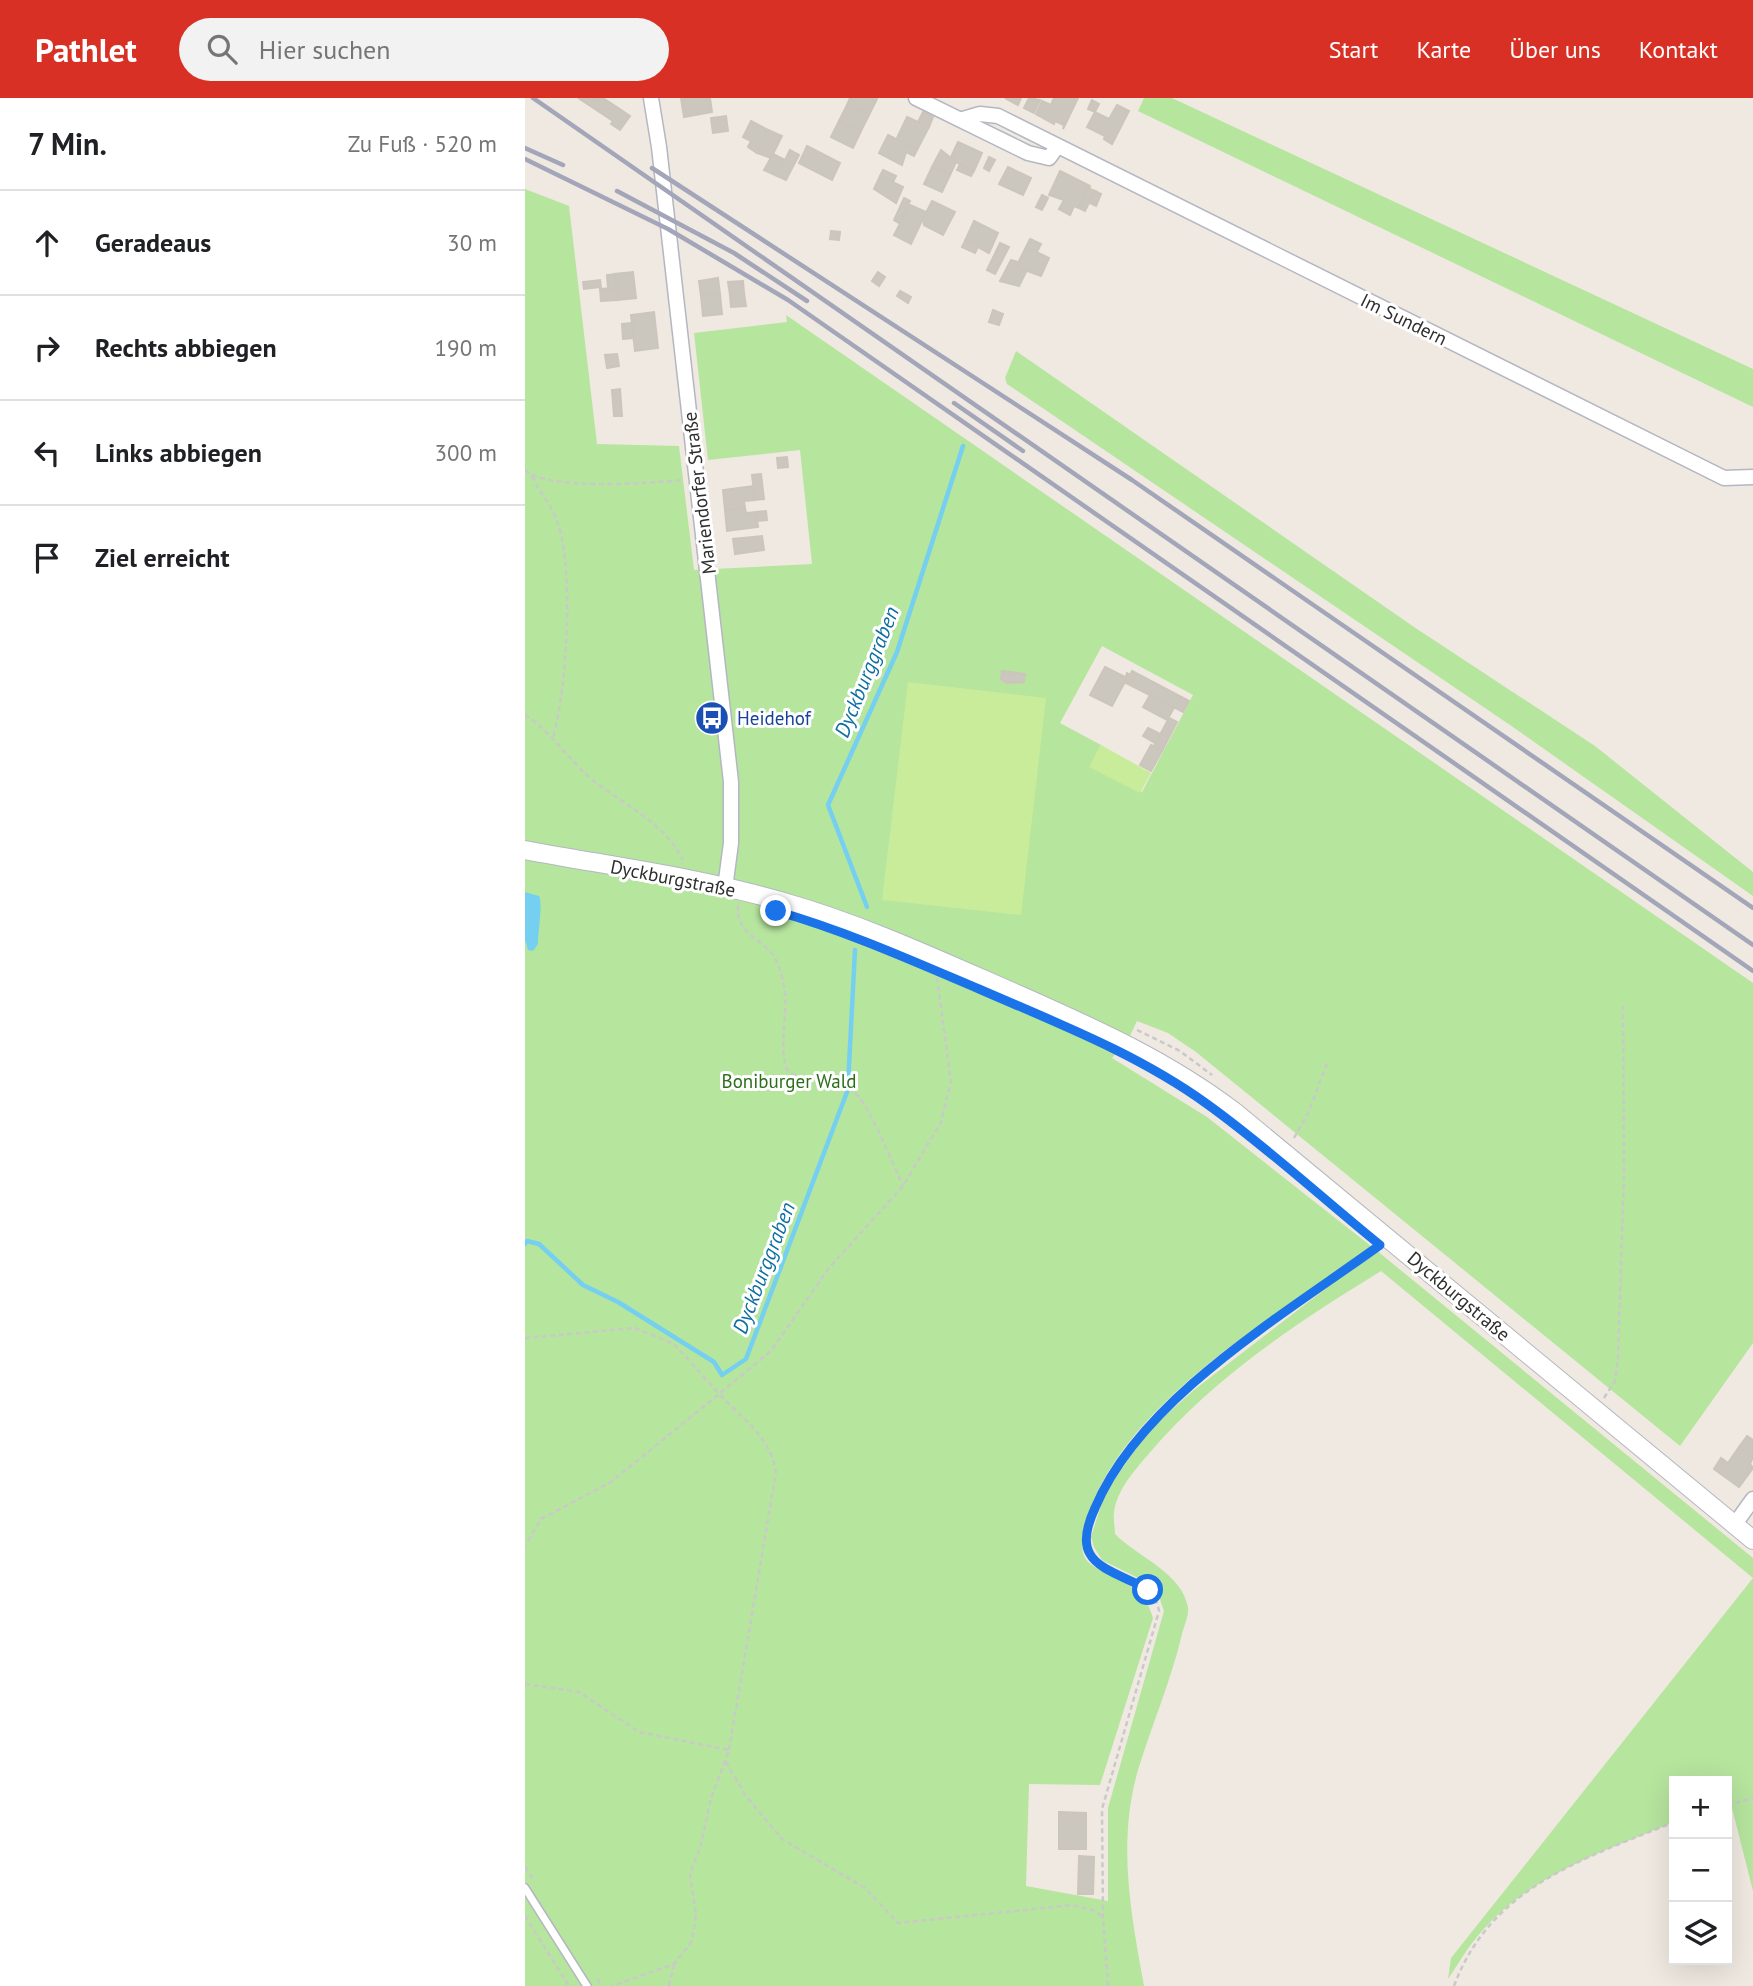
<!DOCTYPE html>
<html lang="de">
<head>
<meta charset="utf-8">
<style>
  :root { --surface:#fff; --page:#f2f2f2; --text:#202124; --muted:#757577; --line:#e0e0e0; --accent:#d93025 }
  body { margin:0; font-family:"PT Sans",sans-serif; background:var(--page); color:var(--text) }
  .controls { position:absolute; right:21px; bottom:21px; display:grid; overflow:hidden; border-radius:0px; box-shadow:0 7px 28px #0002 }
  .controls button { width:63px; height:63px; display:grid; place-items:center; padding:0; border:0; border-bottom:2px solid var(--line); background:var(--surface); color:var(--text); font:35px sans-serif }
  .stop { position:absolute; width:21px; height:21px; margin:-16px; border:5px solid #1a73e8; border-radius:50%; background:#fff }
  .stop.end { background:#1a73e8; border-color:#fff; box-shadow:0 2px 7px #0008 }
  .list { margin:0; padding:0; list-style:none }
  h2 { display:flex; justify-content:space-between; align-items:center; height:91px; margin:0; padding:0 28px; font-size:30px }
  h2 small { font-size:23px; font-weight:400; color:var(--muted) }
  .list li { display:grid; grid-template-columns:46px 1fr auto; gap:21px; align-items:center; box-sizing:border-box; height:105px; padding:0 28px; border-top:2px solid var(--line) }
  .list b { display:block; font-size:26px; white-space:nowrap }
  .list em { font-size:23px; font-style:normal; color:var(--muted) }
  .icon { flex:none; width:38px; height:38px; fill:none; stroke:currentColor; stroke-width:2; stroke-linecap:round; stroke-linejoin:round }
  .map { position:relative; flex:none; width:1228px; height:1888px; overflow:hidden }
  header { display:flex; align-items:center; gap:42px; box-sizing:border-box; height:98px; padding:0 35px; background:var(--accent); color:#fff }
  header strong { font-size:33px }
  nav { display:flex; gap:38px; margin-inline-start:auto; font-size:24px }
  .search { width:490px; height:63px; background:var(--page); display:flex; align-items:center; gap:18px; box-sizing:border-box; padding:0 24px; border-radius:38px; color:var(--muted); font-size:26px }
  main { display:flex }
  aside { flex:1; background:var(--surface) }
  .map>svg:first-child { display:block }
</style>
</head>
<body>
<header>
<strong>Pathlet</strong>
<div class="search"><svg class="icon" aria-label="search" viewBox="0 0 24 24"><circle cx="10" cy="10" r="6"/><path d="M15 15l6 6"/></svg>Hier suchen</div>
<nav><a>Start</a><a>Karte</a><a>Über uns</a><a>Kontakt</a></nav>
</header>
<main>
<aside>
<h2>7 Min.<small>Zu Fuß · 520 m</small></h2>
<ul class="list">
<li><svg class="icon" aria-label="ahead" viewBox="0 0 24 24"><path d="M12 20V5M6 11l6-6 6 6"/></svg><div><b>Geradeaus</b></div><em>30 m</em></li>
<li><svg class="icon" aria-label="right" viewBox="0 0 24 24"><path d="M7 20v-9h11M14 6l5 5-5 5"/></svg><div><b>Rechts abbiegen</b></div><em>190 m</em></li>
<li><svg class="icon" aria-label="left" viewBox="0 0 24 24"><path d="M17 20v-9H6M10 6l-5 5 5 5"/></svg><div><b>Links abbiegen</b></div><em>300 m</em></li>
<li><svg class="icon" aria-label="arrive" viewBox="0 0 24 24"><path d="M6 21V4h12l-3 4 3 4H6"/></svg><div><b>Ziel erreicht</b></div></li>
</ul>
</aside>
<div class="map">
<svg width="1228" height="1888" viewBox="0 0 1228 1888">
  <rect width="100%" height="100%" fill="#efe9e1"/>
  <!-- green -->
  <g fill="#b6e59e" fill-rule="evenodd">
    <polygon points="619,0 647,0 1228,271 1228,309 613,13"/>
    <path d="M0,91L44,108L72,346L154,348L169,472L287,466L275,352L183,362L169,235L262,224L261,217L1228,885V1245L1155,1348L671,954L643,935L612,923L603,942L587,960L682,1019L847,1149C753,1216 609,1298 566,1409C560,1425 555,1437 558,1455C564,1479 617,1476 628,1520L575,1687L504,1686L501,1788L583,1803V1710L639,1513L634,1499L623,1485L577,1462L569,1449L566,1439L580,1395L624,1332L669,1292L851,1152L1228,1460V1480L856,1173C771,1225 685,1282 621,1359C608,1374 591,1394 589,1415C588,1421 590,1429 590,1436C612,1459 658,1475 663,1510C664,1517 659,1528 657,1536C646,1583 627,1626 613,1672C592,1745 606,1816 619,1888H0ZM577,548L668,597L617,694L565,668L576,647L535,625Z"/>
    <polygon points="491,253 889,529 1070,648 1228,774 1228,798 985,627 482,286 480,280"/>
    <path d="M1228,1480V1793L1206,1706L1202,1707V1683H1149V1724C1080,1753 1009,1775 957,1833C944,1847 934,1865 923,1881L926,1860Z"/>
  </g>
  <!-- pitch -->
  <g fill="#c9ec9a">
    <polygon points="383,584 521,600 496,817 357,802"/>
    <polygon points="576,647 626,675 615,695 564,669"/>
  </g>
  <!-- water -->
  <path fill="#75cff0" d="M0,794L14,798C18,806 13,833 13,846L8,853L3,852L0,842Z"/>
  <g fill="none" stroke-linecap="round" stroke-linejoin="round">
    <!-- stream -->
    <g stroke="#75cff0" stroke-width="4.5">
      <polyline points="342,809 303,707 372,554 438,348"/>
      <polyline points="323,987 330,852"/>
      <polyline points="0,1146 2,1143 14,1146 58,1187 93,1204 189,1264 197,1277 221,1261 322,994"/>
    </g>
  </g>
  <!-- building -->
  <g fill="#cbc7bf" stroke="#cbc5ba" stroke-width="2">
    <polygon points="78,0 105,18 95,32 86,26 88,23 55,1"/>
    <polygon points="156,0 185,0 187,14 159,19"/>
    <polygon points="325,0 350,0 352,1 344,17 322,7"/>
    <polygon points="480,0 496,0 493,7"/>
    <polygon points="504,0 515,2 509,15 499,10"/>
    <polygon points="529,0 553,0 538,31 539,27 530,23 529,26 511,16 517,3 526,7"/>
    <polygon points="567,2 574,6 570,14 563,11"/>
    <polygon points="322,7 344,17 336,33 314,23"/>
    <polygon points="592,7 604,13 587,46 579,41 580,38 562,29 570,14 584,21"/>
    <polygon points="398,14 408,19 404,29 393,24"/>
    <polygon points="201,18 203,33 188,35 186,20"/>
    <polygon points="382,19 404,29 392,52 371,42"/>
    <polygon points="226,23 243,32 232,55 223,49 226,43 218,39"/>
    <polygon points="314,23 336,33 328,50 306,39"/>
    <polygon points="243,32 257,38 246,60 232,55"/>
    <polygon points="363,37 392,52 389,58 381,54 377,67 354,55"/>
    <polygon points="433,44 457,55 449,73 425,61"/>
    <polygon points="282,48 315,65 307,82 274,65"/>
    <polygon points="265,52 274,57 261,82 252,78"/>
    <polygon points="416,52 431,64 425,77 407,69"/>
    <polygon points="248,56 260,62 252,78 239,72"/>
    <polygon points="464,59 470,62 464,73 459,70"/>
    <polygon points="435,66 449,73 446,78 432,72"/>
    <polygon points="407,69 425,77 417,94 399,86"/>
    <polygon points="483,69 506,80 498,97 474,86"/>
    <polygon points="358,72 371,78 368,84 355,78"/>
    <polygon points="535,73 565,88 554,110 549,108 545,117 534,111 539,102 524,97"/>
    <polygon points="355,78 378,89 371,105 349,91"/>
    <polygon points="563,90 570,93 560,113 554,110"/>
    <polygon points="570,93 576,96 571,108 565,105"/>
    <polygon points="517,97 523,100 517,112 511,109"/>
    <polygon points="379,100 385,103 374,125 369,122"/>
    <polygon points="407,103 430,114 418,137 399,127 398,121"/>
    <polygon points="385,107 401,114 386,146 369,137"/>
    <polygon points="449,123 473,135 464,155 453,149 454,147 441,141 440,143"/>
    <polygon points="306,133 315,134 314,142 305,141"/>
    <polygon points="441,141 454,147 450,155 437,149"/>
    <polygon points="505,141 516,146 512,154 501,149"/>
    <polygon points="475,145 484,149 470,176 462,172"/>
    <polygon points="501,149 524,160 516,178 491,169"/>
    <polygon points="486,162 493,164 491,169 501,174 494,188 475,183"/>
    <polygon points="108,174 111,200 93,202 90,176"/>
    <polygon points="353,174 360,179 354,188 347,183"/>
    <polygon points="90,176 91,190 83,191 82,177"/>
    <polygon points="193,180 195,196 176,198 174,183"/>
    <polygon points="75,182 76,189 59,191 58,184"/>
    <polygon points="218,183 219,195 205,197 203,184"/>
    <polygon points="91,190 93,202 76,203 75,191"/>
    <polygon points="375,193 386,199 383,205 372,198"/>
    <polygon points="219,195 221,208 206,209 205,197"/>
    <polygon points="195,196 197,216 178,218 176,198"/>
    <polygon points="468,212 478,216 474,227 464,224"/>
    <polygon points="129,214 133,250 110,253 106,217"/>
    <polygon points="106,225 108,240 98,241 97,226"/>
    <polygon points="92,256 94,268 82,270 80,257"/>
    <polygon points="95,291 97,318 89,318 87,292"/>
    <polygon points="262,359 263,369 253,370 252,360"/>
    <polygon points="236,376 239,401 230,402 227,377"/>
    <polygon points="228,388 230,402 219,403 220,410 200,412 198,392"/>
    <polygon points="220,410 221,415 231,414 233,429 202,433 200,412"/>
    <polygon points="241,413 242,422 232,423 231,414"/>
    <polygon points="237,438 239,452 210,456 208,441"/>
    <polygon points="580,569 602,580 587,608 565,597"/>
    <polygon points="477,573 500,576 499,584 482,585 476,581"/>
    <polygon points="607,573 664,603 658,614 599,584 602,575 605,577"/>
    <polygon points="625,597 649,610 642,622 618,609"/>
    <polygon points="644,620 652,624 637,653 629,648"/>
    <polygon points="623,630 635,636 630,645 618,638"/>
    <polygon points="626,647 637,653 626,673 615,667"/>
    <polygon points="1222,1338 1228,1342 1228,1359 1214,1349"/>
    <polygon points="1214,1349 1228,1359 1225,1366 1228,1370 1214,1389 1189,1371 1196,1360 1203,1365"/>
    <polygon points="534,1714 561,1715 561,1751 534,1751"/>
    <polygon points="554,1758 569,1759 568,1796 553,1796"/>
  </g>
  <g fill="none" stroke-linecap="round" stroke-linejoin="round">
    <!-- service casing -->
    <g stroke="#b4b7c1" stroke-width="10">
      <polyline id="service" points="0,1790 62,1888"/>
    </g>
    <!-- minor casing -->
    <g stroke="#b4b7c1" stroke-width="17">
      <g id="minor">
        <polyline points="126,0 134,49 206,684 206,745 200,790"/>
        <polyline points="391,0 503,55 524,60 532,49"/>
        <polyline points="438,21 455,16 473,18 1199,380 1228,379"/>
        <polyline points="1210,1426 1228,1401"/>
      </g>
    </g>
    <!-- tertiary casing -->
    <g stroke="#b4b7c1" stroke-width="20">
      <path id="tertiary" d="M0,752C85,768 172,779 255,803C337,826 414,862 492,896C569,930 643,963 711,1015L1228,1442"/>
    </g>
    <!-- path -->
    <g stroke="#c9c9c9" stroke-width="2.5" stroke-dasharray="5 3.5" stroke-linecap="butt">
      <path d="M0,372C22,393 126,385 158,382"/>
      <path d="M7,378C14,393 25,406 31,420C50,468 42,590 28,640"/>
      <path d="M0,617C25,633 40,657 62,677C94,706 138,721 158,762"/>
      <path d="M213,807C210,838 240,840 251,862C270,902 252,934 261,970C278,993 311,978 331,996C345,1008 368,1068 378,1087"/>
      <polyline points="612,932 655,953 687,977"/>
      <polyline points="769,1040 783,1015 803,963"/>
      <polyline points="0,1240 110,1230 149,1246 194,1296 86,1384 16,1421 0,1447"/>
      <polyline points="1079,1300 1090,1283 1093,1259 1099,1075 1098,908"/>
      <polyline points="0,1586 54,1594 114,1634 204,1652 186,1700 176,1747 165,1776 171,1817 167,1843 149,1866 87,1888"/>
      <path d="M204,1652L251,1374C246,1340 217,1320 194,1296L246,1253L304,1170L378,1088L416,1024L426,983L412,880"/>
      <polyline points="201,1664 221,1698 257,1741 340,1790 373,1825 548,1807 568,1812 578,1819"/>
      <polyline points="1202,1707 1228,1700"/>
      <polyline points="0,1769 8,1781"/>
      <polyline points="0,1818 44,1888"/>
      <polyline points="72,1881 77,1888"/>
      <polyline points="144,1888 149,1866"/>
      <path d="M583,1888L578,1819L577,1711L634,1513C628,1478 583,1479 564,1455C539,1354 779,1203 850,1151"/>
      <path d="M929,1888C966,1788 1059,1761 1149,1724"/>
    </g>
    <!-- service -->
    <use href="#service" stroke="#fff" stroke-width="7"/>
    <!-- minor -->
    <use href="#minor" stroke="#fff" stroke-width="14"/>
    <!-- tertiary -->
    <use href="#tertiary" stroke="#fff" stroke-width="18"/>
    <!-- rail -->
    <g stroke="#a3a6b8" stroke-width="4.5">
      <polyline points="8,0 1228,847"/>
      <polyline points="0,50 38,67"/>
      <polyline points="0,61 143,131 263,202 1228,873"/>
      <polyline points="127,70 607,382 1228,810"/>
      <polyline points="92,93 209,155 282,203"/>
      <polyline points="429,305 498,353"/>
    </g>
  </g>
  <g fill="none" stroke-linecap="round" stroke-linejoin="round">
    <!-- route -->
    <path stroke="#1a73e8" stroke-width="9" d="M251,813C321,833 388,863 454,891C532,925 613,956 682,1006C742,1049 797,1100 855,1147C760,1216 616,1300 570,1410C564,1423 557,1443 565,1456C574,1473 607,1481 623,1492"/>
  </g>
  <!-- icons -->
  <defs>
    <g id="bus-disc" transform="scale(1.75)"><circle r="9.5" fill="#1a4fb4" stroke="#fff"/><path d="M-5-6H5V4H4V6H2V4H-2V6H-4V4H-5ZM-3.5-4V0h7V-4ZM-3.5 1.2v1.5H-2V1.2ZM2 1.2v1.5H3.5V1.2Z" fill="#fff"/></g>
  </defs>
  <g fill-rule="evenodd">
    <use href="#bus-disc" x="187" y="620"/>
  </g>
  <g text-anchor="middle" stroke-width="6" stroke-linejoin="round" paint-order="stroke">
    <!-- street labels -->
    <g font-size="19" fill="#2e2e2e" stroke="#fff">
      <text transform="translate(879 221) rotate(26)" y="7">Im Sundern</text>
      <text transform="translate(174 395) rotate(-97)" y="7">Mariendorfer Straße</text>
      <text transform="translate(148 780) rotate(11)" y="7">Dyckburgstraße</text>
      <text transform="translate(934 1198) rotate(40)" y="7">Dyckburgstraße</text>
    </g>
    <!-- transit labels -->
    <g font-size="19" fill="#164399" stroke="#fff" text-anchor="start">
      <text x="212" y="627">Heidehof</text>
    </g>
    <!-- park labels -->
    <g font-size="19" fill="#2c6e1b" stroke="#fff">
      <text x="264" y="990">Boniburger Wald</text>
    </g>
    <!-- water labels -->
    <g font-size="21" font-style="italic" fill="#0d6fa3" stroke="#fff">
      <text transform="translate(342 574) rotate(-68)" y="7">Dyckburggraben</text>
      <text transform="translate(239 1170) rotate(-69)" y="7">Dyckburggraben</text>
    </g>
  </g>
</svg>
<div class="controls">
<button>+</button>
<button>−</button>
<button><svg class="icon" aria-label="layers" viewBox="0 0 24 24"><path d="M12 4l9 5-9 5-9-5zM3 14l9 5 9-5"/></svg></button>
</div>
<div class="stop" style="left:623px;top:1492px"></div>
<div class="stop end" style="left:251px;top:813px"></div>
</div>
</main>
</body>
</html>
